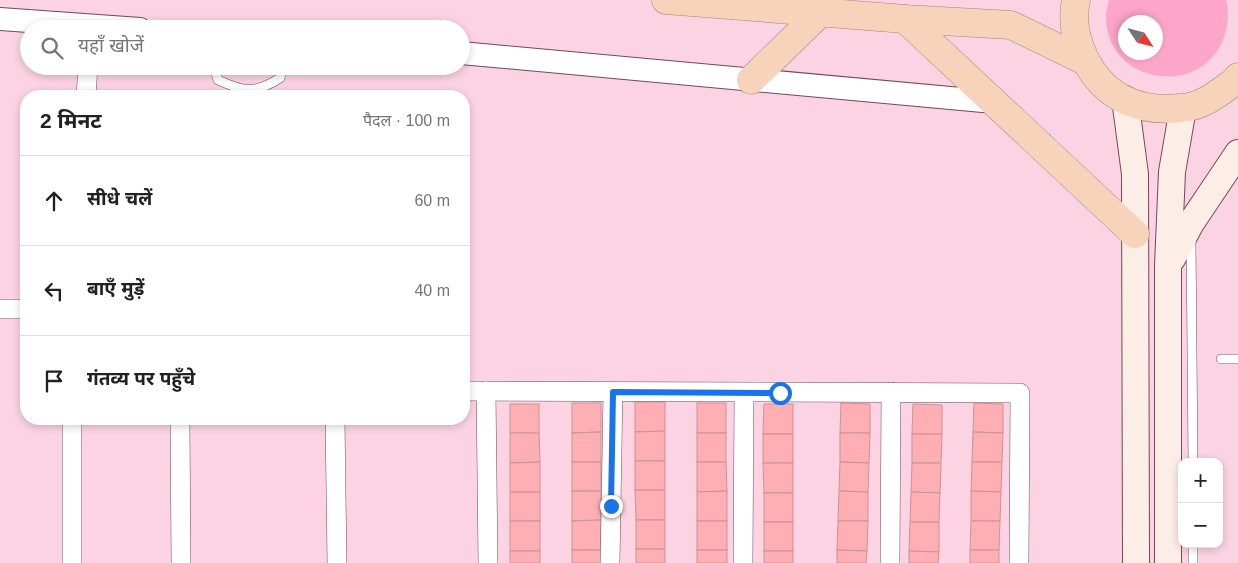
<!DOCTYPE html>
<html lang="hi">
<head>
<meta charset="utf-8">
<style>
  :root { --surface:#fff; --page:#f2f2f2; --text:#202124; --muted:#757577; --line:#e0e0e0 }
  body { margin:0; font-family:Helvetica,"Noto Sans Devanagari",sans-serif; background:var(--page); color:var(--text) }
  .controls { position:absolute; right:15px; bottom:15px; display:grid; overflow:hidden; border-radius:10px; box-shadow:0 2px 8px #0003 }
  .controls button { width:45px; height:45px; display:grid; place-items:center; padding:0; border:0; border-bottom:1px solid var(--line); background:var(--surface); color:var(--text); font:25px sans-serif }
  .compass { position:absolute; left:1118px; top:15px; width:45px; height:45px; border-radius:50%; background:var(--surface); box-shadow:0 2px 8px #0003; rotate:126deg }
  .stop { position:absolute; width:15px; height:15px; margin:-11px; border:4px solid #1a73e8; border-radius:50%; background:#fff }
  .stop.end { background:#1a73e8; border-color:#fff; box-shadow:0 1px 5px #0008 }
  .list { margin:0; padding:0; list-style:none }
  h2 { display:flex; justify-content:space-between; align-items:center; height:65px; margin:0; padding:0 20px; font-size:21px }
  h2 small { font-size:16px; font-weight:400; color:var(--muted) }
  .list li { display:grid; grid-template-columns:32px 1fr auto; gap:15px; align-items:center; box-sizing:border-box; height:90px; padding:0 20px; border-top:1px solid var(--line) }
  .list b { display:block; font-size:19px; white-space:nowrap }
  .list em { font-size:16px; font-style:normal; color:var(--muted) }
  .icon { flex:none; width:28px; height:28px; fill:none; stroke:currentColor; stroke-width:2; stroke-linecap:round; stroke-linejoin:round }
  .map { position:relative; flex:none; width:1238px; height:563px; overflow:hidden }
  .search { position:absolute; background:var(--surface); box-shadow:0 2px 8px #0003; left:20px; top:20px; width:450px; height:55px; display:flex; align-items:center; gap:12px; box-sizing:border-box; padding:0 18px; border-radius:28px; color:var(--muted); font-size:19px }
  .panel { position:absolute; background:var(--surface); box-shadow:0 2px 8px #0003; left:20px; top:90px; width:450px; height:335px; border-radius:20px }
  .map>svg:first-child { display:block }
</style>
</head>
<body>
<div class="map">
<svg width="1238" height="563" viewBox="0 0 1238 563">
  <rect width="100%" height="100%" fill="#fcd3e2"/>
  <!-- green -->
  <path fill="#fda6c9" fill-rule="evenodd" d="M1109,0H1226C1229,12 1228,25 1224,37C1201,101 1104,83 1106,15C1106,10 1108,5 1109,0ZM1126,22H1156V52H1126Z"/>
  <!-- building -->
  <g fill="#ffaeb4" stroke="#c79498">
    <polygon points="635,402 665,402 665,431 635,432"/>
    <polygon points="572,403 601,403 601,432 572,433"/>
    <rect x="697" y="403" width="29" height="30"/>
    <polygon points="841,403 870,404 870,433 840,433"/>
    <polygon points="974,403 1003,404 1003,433 973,432"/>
    <rect x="510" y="404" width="29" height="29"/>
    <polygon points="764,404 793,404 793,434 763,434"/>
    <polygon points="913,404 942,405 942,434 912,434"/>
    <polygon points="665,431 665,461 635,461 635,432"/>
    <polygon points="601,432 601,462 572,462 572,433"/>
    <polygon points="973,432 1003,433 1002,462 972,462"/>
    <polygon points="510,433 539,433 540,462 510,463"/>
    <rect x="697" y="433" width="29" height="29"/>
    <polygon points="840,433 870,433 869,463 840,462"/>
    <rect x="763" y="434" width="30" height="29"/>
    <polygon points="912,434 942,434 941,463 912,463"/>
    <rect x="635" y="461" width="30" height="29"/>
    <polygon points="540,462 540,492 510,492 510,463"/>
    <rect x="572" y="462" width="29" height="29"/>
    <polygon points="697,462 726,462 727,491 697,492"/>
    <polygon points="840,462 869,463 868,492 839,491"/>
    <polygon points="972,462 1002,462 1001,492 971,491"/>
    <polygon points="763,463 793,463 793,493 764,493"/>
    <polygon points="912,463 941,463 940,493 911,492"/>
    <polygon points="635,490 665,490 665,520 636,520"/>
    <polygon points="572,491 601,491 601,520 572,521"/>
    <polygon points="727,491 727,521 697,521 697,492"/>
    <polygon points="839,491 868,492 868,521 838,521"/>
    <polygon points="971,491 1001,492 1000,521 971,521"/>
    <rect x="510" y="492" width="30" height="29"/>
    <polygon points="911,492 940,493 939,522 910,522"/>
    <rect x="764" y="493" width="29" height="29"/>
    <polygon points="601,520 601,550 572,550 572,521"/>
    <rect x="636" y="520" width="29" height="29"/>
    <rect x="510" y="521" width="30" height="30"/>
    <rect x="697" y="521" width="30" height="29"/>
    <polygon points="838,521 868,521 867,551 837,550"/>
    <polygon points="971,521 1000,521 999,550 970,550"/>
    <rect x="764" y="522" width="29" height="29"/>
    <polygon points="910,522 939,522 939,552 909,551"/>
    <rect x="636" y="549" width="29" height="14"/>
    <rect x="572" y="550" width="29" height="13"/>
    <rect x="697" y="550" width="30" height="13"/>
    <polygon points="837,550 867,551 866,563 837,563"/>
    <rect x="970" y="550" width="29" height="13"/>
    <rect x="510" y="551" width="30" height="12"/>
    <rect x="764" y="551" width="29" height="12"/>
    <polygon points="909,551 939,552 938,563 909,563"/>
  </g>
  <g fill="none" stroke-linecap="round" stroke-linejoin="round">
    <!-- service casing -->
    <g stroke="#73495a" stroke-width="10">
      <g id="service">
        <path d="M214,66L218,80C244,92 255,94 280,78L284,66"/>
        <polyline points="1191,240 1193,462"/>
        <polyline points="1221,359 1238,359"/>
        <polyline points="1193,544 1193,563"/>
      </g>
    </g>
    <!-- minor casing -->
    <g stroke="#73495a" stroke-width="20">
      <g id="minor">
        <polyline points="86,96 88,66"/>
        <polyline points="0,309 26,309"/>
        <polyline points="464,391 1020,393 1019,563"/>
        <polyline points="486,391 488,563"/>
        <polyline points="72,419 72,563"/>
        <polyline points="180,419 181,563"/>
        <polyline points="335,419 337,563"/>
        <polyline points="610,563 613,392"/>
        <polyline points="743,563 744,393"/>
        <polyline points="890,563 891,392"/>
      </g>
    </g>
    <!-- tertiary casing -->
    <g stroke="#73495a" stroke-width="24">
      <g id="tertiary">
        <polyline points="0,19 140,29"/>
        <polyline points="461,53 994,102"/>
      </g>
    </g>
    <!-- secondary casing -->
    <g stroke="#73495a" stroke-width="28">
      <g id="secondary">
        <polyline points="1125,99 1135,174 1136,563"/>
        <polyline points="1172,259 1191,223 1238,153"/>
        <polyline points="1168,563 1168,265 1172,172 1183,108"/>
      </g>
    </g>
    <!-- trunk casing -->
    <g stroke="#a78474" stroke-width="29">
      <g id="trunk">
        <polyline points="666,0 905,19 1011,25 1085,61"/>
        <path d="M1076,0C1068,38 1090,83 1125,100C1142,108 1163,110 1181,108C1202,107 1219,93 1235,81L1238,77"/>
        <polyline points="905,19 1135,234"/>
        <polyline points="751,80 821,12"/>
      </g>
    </g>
    <!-- service -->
    <use href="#service" stroke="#fff" stroke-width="9"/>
    <!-- minor -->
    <use href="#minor" stroke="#fff" stroke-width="19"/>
    <!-- tertiary -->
    <use href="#tertiary" stroke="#fff" stroke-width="22"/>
    <!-- secondary -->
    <use href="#secondary" stroke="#fceee6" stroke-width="26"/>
    <!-- trunk -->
    <use href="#trunk" stroke="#f7d3bc" stroke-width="28"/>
  </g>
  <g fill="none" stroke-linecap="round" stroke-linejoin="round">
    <!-- route -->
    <polyline stroke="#1a73e8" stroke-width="6" points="611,506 613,392 780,393"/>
  </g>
</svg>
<div class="controls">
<button>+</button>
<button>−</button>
</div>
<svg class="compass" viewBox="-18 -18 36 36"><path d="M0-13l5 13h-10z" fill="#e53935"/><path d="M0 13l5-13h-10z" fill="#757577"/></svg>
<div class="stop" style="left:780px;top:393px"></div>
<div class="stop end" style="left:611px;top:506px"></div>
<div class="search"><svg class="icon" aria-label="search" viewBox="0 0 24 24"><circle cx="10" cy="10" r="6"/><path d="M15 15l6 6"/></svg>यहाँ खोजें</div>
<section class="panel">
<h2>2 मिनट<small>पैदल · 100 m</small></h2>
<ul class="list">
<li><svg class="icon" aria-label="ahead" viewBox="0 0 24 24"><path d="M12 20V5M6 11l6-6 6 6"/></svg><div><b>सीधे चलें</b></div><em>60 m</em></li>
<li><svg class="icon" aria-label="left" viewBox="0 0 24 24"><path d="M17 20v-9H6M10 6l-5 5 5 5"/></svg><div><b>बाएँ मुड़ें</b></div><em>40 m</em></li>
<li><svg class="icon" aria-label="arrive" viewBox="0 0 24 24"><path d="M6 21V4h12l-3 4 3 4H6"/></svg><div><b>गंतव्य पर पहुँचे</b></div></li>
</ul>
</section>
</div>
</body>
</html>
